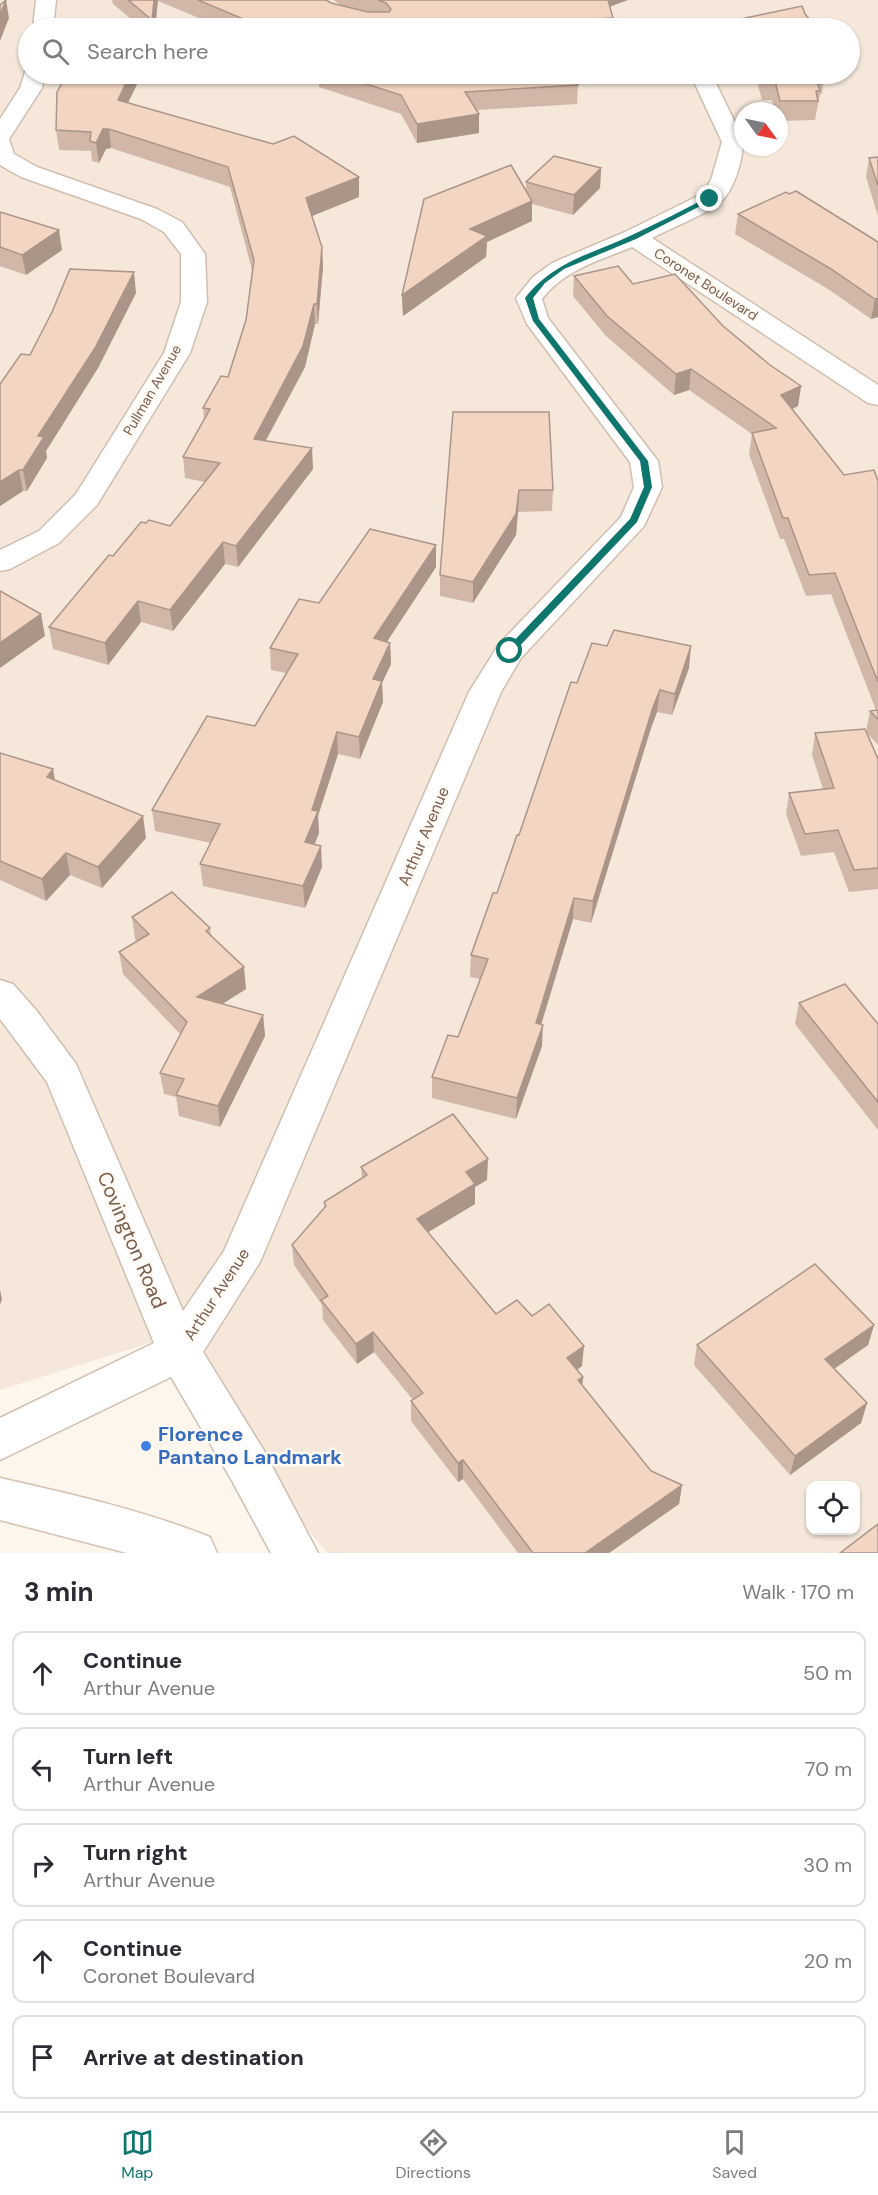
<!DOCTYPE html>
<html lang="en">
<head>
<meta charset="utf-8">
<style>
  :root { --surface:#fff; --page:#f2f2f3; --text:#2b2b33; --muted:#7c7c81; --line:#e1e1e2; --accent:#0f766e }
  body { margin:0; font-family:"DM Sans",sans-serif; background:var(--page); color:var(--text) }
  .controls { position:absolute; right:18px; bottom:18px; display:grid; overflow:hidden; border-radius:12px; box-shadow:0 2px 4px #0004 }
  .controls button { width:54px; height:54px; display:grid; place-items:center; padding:0; border:0; border-bottom:2px solid var(--line); background:var(--surface); color:var(--text); font:30px sans-serif }
  .compass { position:absolute; left:734px; top:102px; width:54px; height:54px; border-radius:50%; background:var(--surface); box-shadow:0 2px 4px #0004; rotate:123deg }
  .stop { position:absolute; width:18px; height:18px; margin:-14px; border:4px solid #0f766e; border-radius:50%; background:#fff }
  .stop.end { background:#0f766e; border-color:#fff; box-shadow:0 2px 6px #0008 }
  .list { margin:0; padding:0; list-style:none }
  h2 { display:flex; justify-content:space-between; align-items:center; height:78px; margin:0; padding:0 24px; font-size:26px }
  h2 small { font-size:20px; font-weight:400; color:var(--muted) }
  .list li { display:grid; grid-template-columns:39px 1fr auto; gap:18px; align-items:center; box-sizing:border-box; height:84px; margin:0 12px 12px; padding:0 12px; border:2px solid var(--line); border-radius:12px }
  .list b { display:block; font-size:22px; white-space:nowrap }
  .list p { margin:0; font-size:20px; white-space:nowrap; color:var(--muted) }
  .list em { font-size:20px; font-style:normal; color:var(--muted) }
  .icon { flex:none; width:33px; height:33px; fill:none; stroke:currentColor; stroke-width:2; stroke-linecap:round; stroke-linejoin:round }
  .map { position:relative; flex:none; width:878px; height:1553px; overflow:hidden }
  .search { position:absolute; background:var(--surface); box-shadow:0 2px 4px #0004; left:18px; right:18px; top:18px; height:66px; display:flex; align-items:center; gap:15px; box-sizing:border-box; padding:0 21px; border-radius:33px; color:var(--muted); font-size:22px }
  .sheet { height:558px; background:var(--surface) }
  nav { display:flex; justify-content:space-around; align-items:center; box-sizing:border-box; height:84px; border-top:2px solid var(--line); background:var(--surface); font-size:16px; color:var(--muted) }
  nav a { display:grid; justify-items:center; gap:3px }
  nav .on { color:var(--accent) }
  .map>svg:first-child { display:block }
</style>
</head>
<body>
<div class="map">
<svg width="878" height="1553" viewBox="0 0 878 1553">
  <rect width="100%" height="100%" fill="#fdf6ec"/>
  <!-- residential -->
  <path fill="#f5e8da" fill-rule="evenodd" d="M0,0H878V1553H327L156,1341L0,1390ZM28,28H850V74H28ZM743,111H779V147H743ZM810,1486H856V1530H810Z"/>
  <g fill="none" stroke-linecap="round" stroke-linejoin="round">
    <!-- minor casing -->
    <g stroke="#d1beb0" stroke-width="3">
      <g id="minor">
        <polygon points="36,0 56,0 53,28 33,28"/>
        <polygon points="26,69 28,69 28,74 45,74 42,88 9,139 14,154 37,167 157,209 182,222 205,254 207,302 190,353 97,505 59,543 10,569 0,571 0,550 39,531 76,494 164,353 181,302 181,254 164,232 141,219 21,177 0,165 0,119 20,88"/>
        <path d="M683,74L712,75L743,139C743,160 735,189 719,204C708,213 667,230 652,238L878,385V405L868,403L632,247C600,260 564,270 542,299L548,318L658,461L662,487L644,526L521,658L501,692L260,1262L203,1352L263,1449L318,1553H271L231,1479L171,1377L0,1460V1418L154,1343L47,1082L0,1019V980L13,984L36,1010L76,1064L183,1311L224,1251L469,692L499,644L621,517L634,487L630,462L527,324L516,298L533,277L552,263L625,232L702,194L711,180L722,142L695,84Z"/>
      </g>
    </g>
    <!-- secondary casing -->
    <g stroke="#d6c0b0" stroke-width="3">
      <path id="secondary" d="M0,1478C71,1494 142,1510 210,1537L217,1553H127L0,1520Z"/>
    </g>
    <!-- minor -->
    <use href="#minor" fill="#fff" fill-rule="evenodd"/>
    <!-- secondary -->
    <use href="#secondary" fill="#fff" fill-rule="evenodd"/>
  </g>
  <!-- wall -->
  <g fill="#d1b7a8">
    <polygon points="112,0 326,0 331,3 344,6 339,4 334,0 628,0 610,7 613,18 612,28 223,28 158,1 155,28 142,28 113,4"/>
    <polygon points="67,74 140,74 141,76 128,103 359,177 359,197 312,216 322,247 323,267 318,324 315,324 305,367 266,441 313,469 238,567 225,564 173,631 141,622 108,665 53,649 49,627 113,556 146,523 170,526 205,482 185,478 183,457 204,419 203,408 228,377 246,320 252,270 230,187 111,148 106,149 99,163 92,161 91,151 59,150 56,130"/>
    <polygon points="310,74 574,74 578,85 577,104 477,110 479,114 479,133 417,143 401,114 319,87 319,81 310,79"/>
    <polygon points="755,74 824,74 822,94 820,94 815,120 779,121 779,111 775,111 772,100 762,100"/>
    <polygon points="878,157 878,216 866,177 869,158"/>
    <polygon points="601,168 600,188 573,215 532,204 532,221 487,242 486,257 403,316 402,295 526,190 526,182"/>
    <polygon points="0,212 62,250 26,275 0,266"/>
    <polygon points="738,214 878,242 878,317 871,319 828,289 735,234"/>
    <polygon points="574,276 633,284 723,326 770,365 801,386 798,406 792,409 844,475 878,481 878,745 866,732 870,711 876,710 831,594 806,596 784,539 780,539 749,454 752,434 689,390 674,395 606,336 573,296"/>
    <polygon points="136,293 98,368 46,451 47,458 27,491 23,491 0,506 0,384 30,355"/>
    <polygon points="549,412 553,490 552,511 518,512 516,535 473,603 440,596 440,575"/>
    <polygon points="436,567 386,642 390,643 391,664 382,683 383,702 360,759 338,754 318,816 319,833 315,844 322,867 305,908 203,886 200,864 211,843 155,831 152,810 255,726 286,673 271,670 270,648 319,603"/>
    <polygon points="689,668 672,715 657,712 651,728 591,923 573,919 541,1024 542,1046 516,1119 432,1098 432,1077 458,1037 480,979 470,977 471,955 497,893 577,683"/>
    <polygon points="815,733 878,759 878,889 849,892 834,852 801,856 786,814 789,793 823,789 812,755"/>
    <polygon points="0,753 55,780 146,838 102,888 70,875 46,901 0,880"/>
    <polygon points="132,917 210,928 211,935 246,989 222,1004 263,1015 265,1036 220,1127 179,1116 176,1097 164,1094 160,1073 180,1034 123,974 119,952 138,941 135,939"/>
    <polygon points="799,1003 878,1024 878,1130 795,1024"/>
    <polygon points="361,1167 487,1180 475,1187 475,1204 428,1232 496,1314 532,1316 582,1366 577,1370 583,1377 582,1386 651,1471 682,1485 679,1504 609,1553 518,1553 463,1479 458,1482 411,1421 411,1401 413,1400 374,1352 357,1364 323,1320 322,1305 294,1265 292,1245 324,1208 324,1202 362,1179"/>
    <polygon points="874,1325 868,1345 834,1368 867,1403 861,1423 790,1475 694,1365 697,1345"/>
  </g>
  <!-- shaded-wall -->
  <g fill="#aa9588">
    <polygon points="6,0 9,18 0,41 0,15"/>
    <polygon points="154,0 158,0 155,28 153,28 152,20"/>
    <polygon points="606,0 628,0 605,8"/>
    <polygon points="130,74 140,74 141,76 120,119 118,100"/>
    <polygon points="479,114 479,133 417,143 417,124"/>
    <polygon points="103,129 109,129 111,148 106,149 99,163 96,143"/>
    <polygon points="601,168 600,188 573,215 574,195"/>
    <polygon points="359,177 359,197 307,218 306,198"/>
    <polygon points="532,201 532,221 487,242 486,257 403,316 402,295 470,229"/>
    <polygon points="59,230 62,250 26,275 22,255"/>
    <polygon points="322,247 323,267 318,324 317,304"/>
    <polygon points="134,272 136,293 98,368 46,451 47,458 27,491 23,470 38,436"/>
    <polygon points="878,298 878,317 871,319 875,299"/>
    <polygon points="314,304 315,324 305,367 255,460 254,439"/>
    <polygon points="691,369 689,390 674,395 676,374"/>
    <polygon points="801,386 798,406 778,416 781,395"/>
    <polygon points="312,448 313,469 238,567 236,546"/>
    <polygon points="19,470 23,491 0,506 0,482"/>
    <polygon points="519,490 518,512 516,535 473,603 473,582"/>
    <polygon points="223,542 225,564 173,631 170,610"/>
    <polygon points="436,545 436,567 375,660 374,638"/>
    <polygon points="138,601 141,622 108,665 105,643"/>
    <polygon points="41,614 45,636 0,668 0,643"/>
    <polygon points="390,643 391,664 382,683 383,702 360,759 359,737 373,679"/>
    <polygon points="691,646 689,668 672,715 675,694"/>
    <polygon points="660,690 657,712 651,728 591,923 593,901 653,707"/>
    <polygon points="337,732 338,754 318,816 319,833 306,864 305,842 312,810"/>
    <polygon points="53,769 57,791 47,777"/>
    <polygon points="143,816 146,838 102,888 98,867"/>
    <polygon points="321,846 322,867 305,908 303,886"/>
    <polygon points="66,853 70,875 46,901 42,879"/>
    <polygon points="574,898 573,919 535,1045 536,1023"/>
    <polygon points="244,967 246,989 200,1018 197,997"/>
    <polygon points="263,1015 265,1036 220,1127 218,1106"/>
    <polygon points="543,1025 542,1046 516,1119 517,1098"/>
    <polygon points="488,1159 487,1180 475,1187 475,1204 417,1239 417,1219 466,1172"/>
    <polygon points="0,1290 2,1299 0,1305"/>
    <polygon points="874,1325 868,1345 820,1379 825,1359"/>
    <polygon points="373,1332 374,1352 357,1364 356,1344"/>
    <polygon points="584,1346 582,1366 565,1378 567,1358"/>
    <polygon points="583,1377 581,1397 578,1380"/>
    <polygon points="867,1403 861,1423 790,1475 795,1456"/>
    <polygon points="463,1460 463,1479 458,1482 458,1463"/>
    <polygon points="682,1485 679,1504 609,1553 585,1553"/>
  </g>
  <!-- building -->
  <g fill="#f3d5c3" stroke="#aa9588" stroke-width="1.5">
    <polygon points="6,0 0,15 0,5"/>
    <polygon points="128,0 154,0 152,20"/>
    <polygon points="198,0 326,0 331,3 368,12 389,12 391,9 386,3 378,0 608,0 613,18 554,21 557,28 265,28"/>
    <polygon points="802,6 805,14 817,28 708,28 708,26"/>
    <polygon points="67,74 130,74 118,100 273,144 294,136 359,177 306,198 322,247 317,304 314,304 303,346 254,439 312,448 236,546 223,542 170,610 138,601 105,643 49,627 109,555 113,556 141,522 146,523 149,520 170,526 220,463 183,457 210,409 203,408 221,376 228,377 246,320 254,260 228,167 109,129 103,129 96,143 90,141 91,132 56,130 57,92"/>
    <polygon points="335,74 574,74 578,85 465,92 479,114 417,124 401,95"/>
    <polygon points="762,74 824,74 824,75 817,75 818,78 816,78 820,91 816,91 818,101 780,101 775,81 764,81"/>
    <polygon points="554,156 601,168 574,195 526,182"/>
    <polygon points="878,157 878,186 869,158"/>
    <polygon points="511,165 532,201 470,229 487,236 402,295 424,199"/>
    <polygon points="796,191 878,242 878,298 875,299 831,269 738,214 786,192 789,194"/>
    <polygon points="0,212 59,230 22,255 0,247"/>
    <polygon points="618,266 633,284 675,274 723,326 770,365 801,386 781,395 844,475 874,470 878,481 878,682 835,573 809,575 788,518 783,518 752,433 776,428 691,369 676,374 607,316 574,276"/>
    <polygon points="70,269 134,272 95,348 38,436 44,437 23,470 19,470 0,482 0,384 21,354 30,355 52,312"/>
    <polygon points="453,412 549,412 553,490 519,490 516,514 473,582 440,575"/>
    <polygon points="370,529 436,545 374,638 390,643 373,679 382,681 359,737 337,732 312,810 318,811 305,842 321,846 303,886 200,864 220,824 152,810 207,716 255,726 298,654 270,648 299,599 319,603"/>
    <polygon points="0,591 41,614 0,643"/>
    <polygon points="614,630 691,646 675,694 660,690 653,707 593,901 574,898 536,1023 543,1025 517,1098 432,1077 448,1035 458,1037 488,959 471,955 493,893 497,893 517,835 519,835 571,682 577,683 592,643 607,646"/>
    <polygon points="878,710 878,719 870,711"/>
    <polygon points="865,729 878,759 878,868 854,870 838,830 805,834 789,793 834,788 815,733"/>
    <polygon points="0,753 53,769 47,777 143,816 98,867 66,853 42,879 0,861"/>
    <polygon points="172,892 210,928 206,931 244,967 197,997 263,1015 218,1106 176,1095 184,1079 160,1073 187,1022 119,952 149,934 132,917"/>
    <polygon points="845,984 878,1024 878,1102 799,1003"/>
    <polygon points="453,1114 488,1159 466,1172 475,1184 417,1219 496,1314 517,1300 532,1316 549,1304 584,1346 567,1358 583,1377 578,1380 651,1471 682,1485 585,1553 533,1553 463,1460 458,1463 411,1401 423,1393 373,1332 356,1344 321,1300 328,1296 292,1245 326,1206 324,1202 367,1175 361,1167"/>
    <polygon points="815,1264 874,1325 825,1359 867,1403 795,1456 697,1345"/>
    <polygon points="878,1524 878,1553 840,1553"/>
  </g>
  <!-- route -->
  <path fill="#0f766e" d="M708,197L714,199L636,239L564,269L545,283L533,298L539,319L648,461L652,487L637,522L513,653H507V648L630,519L644,487L640,461L533,321L525,298C554,261 592,254 632,235C658,223 683,210 708,197Z"/>
  <!-- markers -->
  <circle fill="#3f7fe0" stroke="#fffaf3" stroke-width="2" cx="146" cy="1446" r="6"/>
  <g text-anchor="middle" stroke-width="5" stroke-linejoin="round" paint-order="stroke">
    <!-- far-street labels -->
    <g font-size="14" fill="#7a5c4d" stroke="#fffaf3">
      <text transform="translate(706 284) rotate(33)" y="5">Coronet Boulevard</text>
      <text transform="translate(152 390) rotate(-60)" y="5">Pullman Avenue</text>
    </g>
    <!-- street labels -->
    <g font-size="16" fill="#7a5c4d" stroke="#fffaf3">
      <text transform="translate(423 836) rotate(-67)" y="6">Arthur Avenue</text>
      <text transform="translate(216 1294) rotate(-57)" y="6">Arthur Avenue</text>
    </g>
    <!-- near-street labels -->
    <g font-size="20" fill="#7a5c4d" stroke="#fffaf3">
      <text transform="translate(132 1240) rotate(67)" y="7">Covington Road</text>
    </g>
    <!-- near-shop labels -->
    <g font-size="20" font-weight="bold" fill="#366cbe" stroke="#fffaf3" text-anchor="start">
      <text x="158" y="1441">Florence<tspan x="158" dy="23">Pantano Landmark</tspan></text>
    </g>
  </g>
</svg>
<div class="controls">
<button><svg class="icon" aria-label="locate" viewBox="0 0 24 24"><circle cx="12" cy="12" r="6"/><path d="M12 2v4M12 18v4M2 12h4M18 12h4"/></svg></button>
</div>
<svg class="compass" viewBox="-18 -18 36 36"><path d="M0-13l5 13h-10z" fill="#e53935"/><path d="M0 13l5-13h-10z" fill="#7c7c81"/></svg>
<div class="stop" style="left:510px;top:651px"></div>
<div class="stop end" style="left:710px;top:199px"></div>
<div class="search"><svg class="icon" aria-label="search" viewBox="0 0 24 24"><circle cx="10" cy="10" r="6"/><path d="M15 15l6 6"/></svg>Search here</div>
</div>
<section class="sheet">
<h2>3 min<small>Walk · 170 m</small></h2>
<ul class="list">
<li><svg class="icon" aria-label="ahead" viewBox="0 0 24 24"><path d="M12 20V5M6 11l6-6 6 6"/></svg><div><b>Continue</b><p>Arthur Avenue</p></div><em>50 m</em></li>
<li><svg class="icon" aria-label="left" viewBox="0 0 24 24"><path d="M17 20v-9H6M10 6l-5 5 5 5"/></svg><div><b>Turn left</b><p>Arthur Avenue</p></div><em>70 m</em></li>
<li><svg class="icon" aria-label="right" viewBox="0 0 24 24"><path d="M7 20v-9h11M14 6l5 5-5 5"/></svg><div><b>Turn right</b><p>Arthur Avenue</p></div><em>30 m</em></li>
<li><svg class="icon" aria-label="ahead" viewBox="0 0 24 24"><path d="M12 20V5M6 11l6-6 6 6"/></svg><div><b>Continue</b><p>Coronet Boulevard</p></div><em>20 m</em></li>
<li><svg class="icon" aria-label="arrive" viewBox="0 0 24 24"><path d="M6 21V4h12l-3 4 3 4H6"/></svg><div><b>Arrive at destination</b></div></li>
</ul>
</section>
<nav>
<a class="on"><svg class="icon" aria-label="map" viewBox="0 0 24 24"><path d="M3 6l6-2 6 2 6-2v14l-6 2-6-2-6 2zM9 4v14M15 6v14"/></svg>Map</a>
<a><svg class="icon" aria-label="directions" viewBox="0 0 24 24"><path d="M12 3l9 9-9 9-9-9zM9 14v-3h6M13 9l2 2-2 2"/></svg>Directions</a>
<a><svg class="icon" aria-label="saved" viewBox="0 0 24 24"><path d="M7 4h10v16l-5-4-5 4z"/></svg>Saved</a>
</nav>
</body>
</html>
